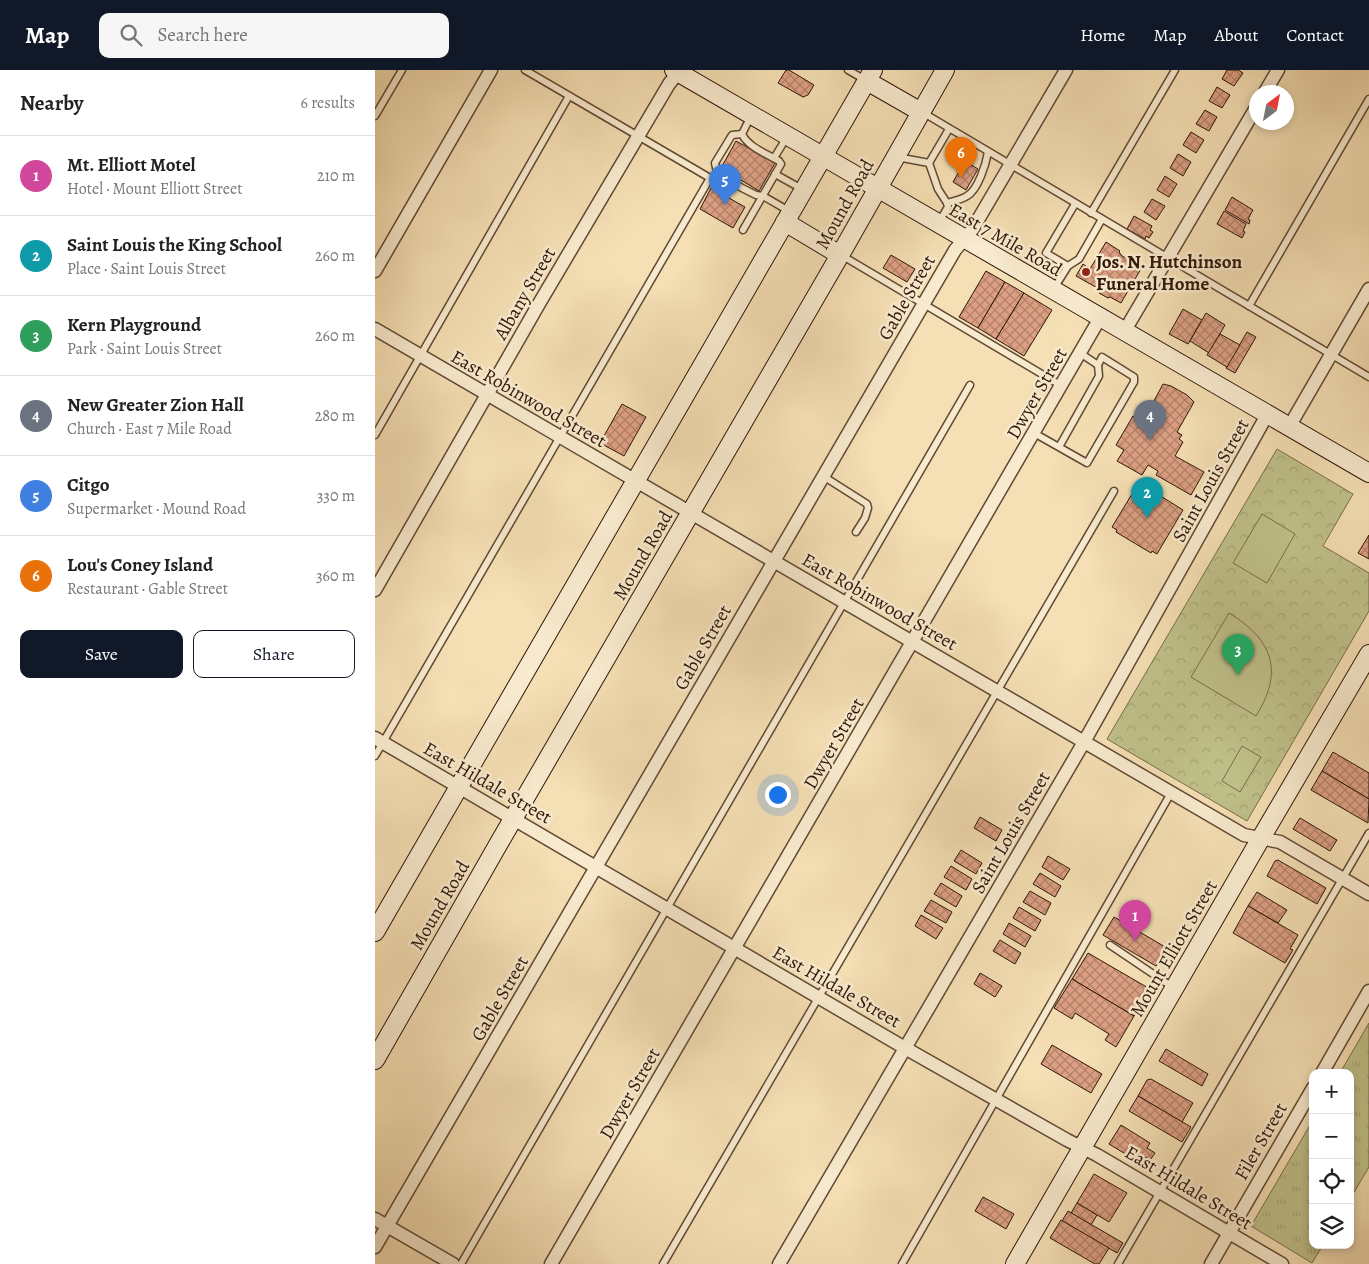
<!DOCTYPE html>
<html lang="en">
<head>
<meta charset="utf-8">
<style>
  :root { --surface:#fff; --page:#f6f6f6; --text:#222; --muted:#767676; --line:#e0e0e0; --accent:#111827 }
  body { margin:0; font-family:Alegreya,serif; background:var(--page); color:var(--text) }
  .controls { position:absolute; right:15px; bottom:15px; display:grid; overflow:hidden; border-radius:10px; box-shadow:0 2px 8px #0003 }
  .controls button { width:45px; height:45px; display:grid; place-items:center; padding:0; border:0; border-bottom:1px solid var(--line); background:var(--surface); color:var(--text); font:25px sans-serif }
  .compass { position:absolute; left:874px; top:15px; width:45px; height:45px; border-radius:50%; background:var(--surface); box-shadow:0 2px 8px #0003; rotate:32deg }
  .you { position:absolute; left:402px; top:724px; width:18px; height:18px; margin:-12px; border:4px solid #fff; border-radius:50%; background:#1a73e8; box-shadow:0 0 0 8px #1a73e833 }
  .badge { display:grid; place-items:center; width:32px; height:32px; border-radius:50%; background:var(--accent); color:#fff; font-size:16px; font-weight:700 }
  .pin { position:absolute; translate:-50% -41px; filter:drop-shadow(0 1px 2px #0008) }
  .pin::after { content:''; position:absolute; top:26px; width:18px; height:15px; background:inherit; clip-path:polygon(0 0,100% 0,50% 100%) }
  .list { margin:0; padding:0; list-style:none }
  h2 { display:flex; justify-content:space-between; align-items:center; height:65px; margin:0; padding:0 20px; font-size:21px }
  h2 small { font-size:16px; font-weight:400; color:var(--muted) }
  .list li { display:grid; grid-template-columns:32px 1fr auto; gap:15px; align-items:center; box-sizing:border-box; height:80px; padding:0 20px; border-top:1px solid var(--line) }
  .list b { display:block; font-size:19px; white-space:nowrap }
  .list p { margin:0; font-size:16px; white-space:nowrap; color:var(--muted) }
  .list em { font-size:16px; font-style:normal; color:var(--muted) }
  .actions { display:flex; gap:10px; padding:15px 20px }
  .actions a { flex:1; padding:11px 0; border:1px solid var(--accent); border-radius:10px; text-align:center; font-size:18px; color:var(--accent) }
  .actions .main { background:var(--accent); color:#fff }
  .icon { flex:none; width:28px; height:28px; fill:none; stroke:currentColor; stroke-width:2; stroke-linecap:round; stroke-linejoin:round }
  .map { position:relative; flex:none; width:994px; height:1194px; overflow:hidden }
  header { display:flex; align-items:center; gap:30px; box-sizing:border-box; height:70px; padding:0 25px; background:var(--accent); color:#fff }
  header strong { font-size:24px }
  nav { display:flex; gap:28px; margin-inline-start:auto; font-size:18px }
  .search { width:350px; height:45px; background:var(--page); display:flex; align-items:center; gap:12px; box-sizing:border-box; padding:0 18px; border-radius:10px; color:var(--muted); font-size:19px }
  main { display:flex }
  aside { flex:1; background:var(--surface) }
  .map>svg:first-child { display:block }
</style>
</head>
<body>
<header>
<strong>Map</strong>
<div class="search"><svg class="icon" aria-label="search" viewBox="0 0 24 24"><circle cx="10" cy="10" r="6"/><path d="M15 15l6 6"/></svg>Search here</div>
<nav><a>Home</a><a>Map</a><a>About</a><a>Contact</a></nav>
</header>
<main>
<aside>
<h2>Nearby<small>6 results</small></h2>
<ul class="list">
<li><span class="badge" style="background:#d1479c">1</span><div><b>Mt. Elliott Motel</b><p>Hotel · Mount Elliott Street</p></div><em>210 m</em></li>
<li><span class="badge" style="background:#0f9aa8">2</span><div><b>Saint Louis the King School</b><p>Place · Saint Louis Street</p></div><em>260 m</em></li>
<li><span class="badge" style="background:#2e9e5b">3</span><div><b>Kern Playground</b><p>Park · Saint Louis Street</p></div><em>260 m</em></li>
<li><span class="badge" style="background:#6b7280">4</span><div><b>New Greater Zion Hall</b><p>Church · East 7 Mile Road</p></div><em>280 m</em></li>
<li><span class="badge" style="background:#3f7fe0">5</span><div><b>Citgo</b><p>Supermarket · Mound Road</p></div><em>330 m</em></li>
<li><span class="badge" style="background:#e8710a">6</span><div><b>Lou's Coney Island</b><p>Restaurant · Gable Street</p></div><em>360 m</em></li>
</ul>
<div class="actions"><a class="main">Save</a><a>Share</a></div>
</aside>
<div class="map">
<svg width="994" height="1194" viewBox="0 0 994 1194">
  <defs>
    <pattern id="grass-tufts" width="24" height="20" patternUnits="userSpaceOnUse" patternTransform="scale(1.25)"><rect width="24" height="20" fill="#c0c18a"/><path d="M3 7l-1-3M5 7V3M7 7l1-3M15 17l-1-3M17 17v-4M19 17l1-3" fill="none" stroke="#a5a576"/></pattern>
    <pattern id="park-crowns" width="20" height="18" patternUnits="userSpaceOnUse" patternTransform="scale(1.25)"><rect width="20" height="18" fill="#c0c18a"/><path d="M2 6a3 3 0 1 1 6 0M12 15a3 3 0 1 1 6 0" fill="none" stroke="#a5a576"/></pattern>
    <pattern id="building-cross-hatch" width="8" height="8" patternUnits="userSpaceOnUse" patternTransform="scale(1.25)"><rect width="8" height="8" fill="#dda084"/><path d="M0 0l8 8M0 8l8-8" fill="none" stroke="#b4816a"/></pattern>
  </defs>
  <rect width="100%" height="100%" fill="#f5dfb4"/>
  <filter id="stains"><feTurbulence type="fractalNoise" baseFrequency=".004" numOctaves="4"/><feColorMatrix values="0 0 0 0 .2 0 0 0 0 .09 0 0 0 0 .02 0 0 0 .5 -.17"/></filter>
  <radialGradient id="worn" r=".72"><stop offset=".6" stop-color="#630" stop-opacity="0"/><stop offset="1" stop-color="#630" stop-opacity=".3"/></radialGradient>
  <!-- grass -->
  <g fill="url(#grass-tufts)" stroke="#786c49">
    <polygon points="994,953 994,1097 975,1129 975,1003 965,1003"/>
    <polygon points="938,1050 938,1175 948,1175 937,1193 876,1156"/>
  </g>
  <!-- park -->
  <polygon fill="url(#park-crowns)" stroke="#786c49" points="902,379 978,424 948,476 994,503 994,541 872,751 732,669"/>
  <!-- pitch -->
  <g fill="#c0c18a" stroke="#786c49">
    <polygon points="887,444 920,464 892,513 858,493"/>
    <path d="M854,543C898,570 909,601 881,646L816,607Z"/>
    <polygon points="867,676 886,687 865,722 847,711"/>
  </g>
  <!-- building -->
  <g fill="url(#building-cross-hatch)" stroke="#2f1608">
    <polygon points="411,0 414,0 439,15 433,25 428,27 403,13"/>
    <polygon points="852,0 863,0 868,3 859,16 847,9"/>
    <polygon points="842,17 855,25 847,38 834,31"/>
    <polygon points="830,40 842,47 834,61 821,54"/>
    <polygon points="816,62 829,70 821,83 808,75"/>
    <polygon points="361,71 400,93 384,121 346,98"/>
    <polygon points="803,84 816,92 808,106 795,98"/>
    <polygon points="590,91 603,99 591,120 578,112"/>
    <polygon points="790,106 802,114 794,127 782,120"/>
    <polygon points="336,118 370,137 358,158 325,139"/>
    <polygon points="857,127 878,140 873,149 875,150 874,154 850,140"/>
    <polygon points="777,129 790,136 781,150 769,142"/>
    <polygon points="849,141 871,154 868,161 870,162 867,168 842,154"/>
    <polygon points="759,146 777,156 775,160 778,162 774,168 771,166 770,169 752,159"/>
    <polygon points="731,172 745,181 744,182 747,186 767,197 746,233 735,227 733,228 724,223 726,220 701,206 708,194 715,199"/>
    <polygon points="516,185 540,199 532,212 508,198"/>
    <polygon points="611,201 630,212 603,258 584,247"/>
    <polygon points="630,212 649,223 621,269 603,258"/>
    <polygon points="649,223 677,240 649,286 621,269"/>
    <polygon points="808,239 827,250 813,274 794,264"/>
    <polygon points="831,243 850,255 834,283 815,271"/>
    <polygon points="872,262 881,267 860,303 851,298"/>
    <polygon points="845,264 865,275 852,297 832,285"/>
    <polygon points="788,314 796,316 812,325 819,332 802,362 807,365 804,369 808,372 800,386 829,402 816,425 781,405 783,401 773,395 767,405 742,391 749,380 741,375 758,346 762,347 767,339 773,342"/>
    <polygon points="247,334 271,347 249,386 225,373"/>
    <polygon points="763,414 767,417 768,415 808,440 782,484 777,481 776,483 741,462 742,460 737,457"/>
    <polygon points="994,465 994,489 983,483"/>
    <polygon points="958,682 994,703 994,729 947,701"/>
    <polygon points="947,701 994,729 993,753 936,720"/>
    <polygon points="605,747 627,760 621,771 599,758"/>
    <polygon points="925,748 962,770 955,781 918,759"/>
    <polygon points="586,780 607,793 601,804 579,791"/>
    <polygon points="673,786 695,799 688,810 667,797"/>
    <polygon points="903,790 951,818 942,834 892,806 900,791"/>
    <polygon points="576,796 597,809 591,820 569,807"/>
    <polygon points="665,803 686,816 680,827 658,814"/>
    <polygon points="566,813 587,826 581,837 559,824"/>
    <polygon points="655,821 676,833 670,845 648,832"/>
    <polygon points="882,822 912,840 903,853 873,836"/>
    <polygon points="556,830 577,842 571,853 549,841"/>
    <polygon points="873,836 923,865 915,879 918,880 910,893 858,863"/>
    <polygon points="644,837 666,850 660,861 638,848"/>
    <polygon points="546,845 568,858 561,869 540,856"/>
    <polygon points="739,847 792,878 781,896 728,865"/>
    <polygon points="634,853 656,866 650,877 628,864"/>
    <polygon points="625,870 646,883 640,894 618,881"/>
    <polygon points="713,883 775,919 759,946 697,909"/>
    <polygon points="605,903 627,916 620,927 599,914"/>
    <polygon points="697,909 759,946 741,977 730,970 734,964 700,943 697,949 679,938"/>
    <polygon points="677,975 727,1004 716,1023 666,994"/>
    <polygon points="791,979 833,1004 827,1016 784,991"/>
    <polygon points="776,1009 818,1033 807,1052 763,1026 772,1010"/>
    <polygon points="763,1026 816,1057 807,1072 754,1041"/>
    <polygon points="746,1055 775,1073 772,1078 780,1083 775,1090 771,1087 767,1094 734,1074"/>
    <polygon points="719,1104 752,1123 734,1152 702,1133"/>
    <polygon points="608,1127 639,1144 631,1159 600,1141"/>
    <polygon points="702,1133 722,1145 716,1155 696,1143"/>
    <polygon points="693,1141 748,1173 742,1183 687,1151"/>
    <polygon points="686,1150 734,1178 724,1194 720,1194 675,1168"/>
  </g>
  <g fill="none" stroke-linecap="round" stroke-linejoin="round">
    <!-- lane casing -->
    <g stroke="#604833" stroke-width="9">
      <g id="lane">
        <polyline points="473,0 492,11"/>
        <polyline points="547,42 994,307"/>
        <polyline points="0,46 27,0"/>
        <polyline points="367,64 357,65 340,93 342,102 367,118 381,125 388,126 414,141"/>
        <polyline points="522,87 554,93 574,59"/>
        <polyline points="399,88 412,67"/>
        <polyline points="554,93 563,119 572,133 573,137 563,153"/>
        <polyline points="400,104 427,119"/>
        <path d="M572,133C578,131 586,130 592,126C603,120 611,94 613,82"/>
        <polyline points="716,143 800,0"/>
        <path d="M368,160L406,94L404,91C392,84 373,77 367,64L376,46"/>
        <polyline points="466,185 687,316"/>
        <polyline points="693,196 671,183 700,134"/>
        <polyline points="678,220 693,196 704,189 727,149"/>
        <polyline points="874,236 994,29"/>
        <polyline points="705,283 723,295"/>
        <polyline points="659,363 712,393 759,312 759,307 727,287 723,295 724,306 684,377"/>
        <polyline points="0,365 194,26"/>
        <polyline points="448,406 492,434 493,438 490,448 481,462"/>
        <polyline points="0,686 335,108 150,0"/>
        <polyline points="735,875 799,918"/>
        <polyline points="86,1194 595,315"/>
        <polyline points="288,1194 739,421"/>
        <polyline points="527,1194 796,723"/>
        <polyline points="743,1194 994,763"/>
      </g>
    </g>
    <!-- street casing -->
    <g stroke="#604833" stroke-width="15">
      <g id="street">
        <polyline points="890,22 903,0"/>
        <polyline points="0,201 116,0"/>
        <polyline points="0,259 869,765 905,772 994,824"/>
        <polyline points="749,262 882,36"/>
        <polyline points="914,357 994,219"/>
        <polyline points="0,520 165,232 294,14 305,0"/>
        <polyline points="0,668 530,978 692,1070 722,1085 907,1194"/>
        <polyline points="947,1003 994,921"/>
        <polyline points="0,1149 78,1194"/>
        <polyline points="0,1177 580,180 597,160 691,0"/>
        <polyline points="176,1194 725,248"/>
        <polyline points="404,1194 709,672 892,345"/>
        <polyline points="836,1194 938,1018"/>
      </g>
    </g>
    <!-- secondary casing -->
    <g stroke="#2f1608" stroke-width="20">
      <g id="secondary">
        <polyline points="299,0 994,403"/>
        <polyline points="492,11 546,42"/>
        <polyline points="410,152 465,185"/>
        <polyline points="0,862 498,0"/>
        <polyline points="0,990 124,773 465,185 570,0"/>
        <polyline points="640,1194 886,768 994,584"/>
      </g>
    </g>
    <!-- lane -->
    <use href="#lane" stroke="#f8eace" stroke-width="6"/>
    <!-- street -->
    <use href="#street" stroke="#f8eace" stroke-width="12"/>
    <!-- secondary -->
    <use href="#secondary" stroke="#f8eace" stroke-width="18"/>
  </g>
  <!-- markers -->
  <circle fill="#8f2418" stroke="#f8eace" stroke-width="2" cx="711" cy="202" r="5"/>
  <g text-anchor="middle" stroke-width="5" stroke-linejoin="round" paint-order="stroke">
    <!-- street labels -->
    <g font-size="19" fill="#2f1608" stroke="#f8eace">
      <text transform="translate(469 134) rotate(-61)" y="7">Mound Road</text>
      <text transform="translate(631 169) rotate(30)" y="7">East 7 Mile Road</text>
      <text transform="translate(149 223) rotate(-60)" y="7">Albany Street</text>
      <text transform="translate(531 227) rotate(-60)" y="7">Gable Street</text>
      <text transform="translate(661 323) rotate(-60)" y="7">Dwyer Street</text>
      <text transform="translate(154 328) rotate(30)" y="7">East Robinwood Street</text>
      <text transform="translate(835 410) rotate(-61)" y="7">Saint Louis Street</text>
      <text transform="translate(267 485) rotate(-60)" y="7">Mound Road</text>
      <text transform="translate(505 531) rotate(30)" y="7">East Robinwood Street</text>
      <text transform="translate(327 577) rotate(-60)" y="7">Gable Street</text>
      <text transform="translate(458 673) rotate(-60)" y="7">Dwyer Street</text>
      <text transform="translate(113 712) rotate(30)" y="7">East Hildale Street</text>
      <text transform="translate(635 762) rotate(-60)" y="7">Saint Louis Street</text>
      <text transform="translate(64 835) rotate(-60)" y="7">Mound Road</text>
      <text transform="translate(798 878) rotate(-60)" y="7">Mount Elliott Street</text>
      <text transform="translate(462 916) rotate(30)" y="7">East Hildale Street</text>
      <text transform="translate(124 928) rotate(-60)" y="7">Gable Street</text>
      <text transform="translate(254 1023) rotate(-60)" y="7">Dwyer Street</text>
      <text transform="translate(885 1071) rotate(-60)" y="7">Filer Street</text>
      <text transform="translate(814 1117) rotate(31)" y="7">East Hildale Street</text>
    </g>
    <!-- poi labels -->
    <g font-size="19" font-weight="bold" fill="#2f1608" stroke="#f8eace" text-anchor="start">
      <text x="721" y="198">Jos. N. Hutchinson<tspan x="721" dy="22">Funeral Home</tspan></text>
    </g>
  </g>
  <rect width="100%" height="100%" filter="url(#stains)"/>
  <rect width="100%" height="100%" fill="url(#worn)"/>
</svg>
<div class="controls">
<button>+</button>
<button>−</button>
<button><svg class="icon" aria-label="locate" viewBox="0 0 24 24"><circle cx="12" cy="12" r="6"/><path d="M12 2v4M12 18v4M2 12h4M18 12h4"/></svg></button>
<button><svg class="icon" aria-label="layers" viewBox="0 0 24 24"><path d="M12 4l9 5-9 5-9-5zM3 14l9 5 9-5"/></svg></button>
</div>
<svg class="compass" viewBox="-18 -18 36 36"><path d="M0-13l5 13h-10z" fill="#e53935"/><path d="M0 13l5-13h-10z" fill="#767676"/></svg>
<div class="you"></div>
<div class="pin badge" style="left:760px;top:871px;background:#d1479c">1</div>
<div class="pin badge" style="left:772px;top:448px;background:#0f9aa8">2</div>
<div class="pin badge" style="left:863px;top:605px;background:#2e9e5b">3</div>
<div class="pin badge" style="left:775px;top:371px;background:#6b7280">4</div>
<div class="pin badge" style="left:350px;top:135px;background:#3f7fe0">5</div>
<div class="pin badge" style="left:586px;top:108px;background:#e8710a">6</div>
</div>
</main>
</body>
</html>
